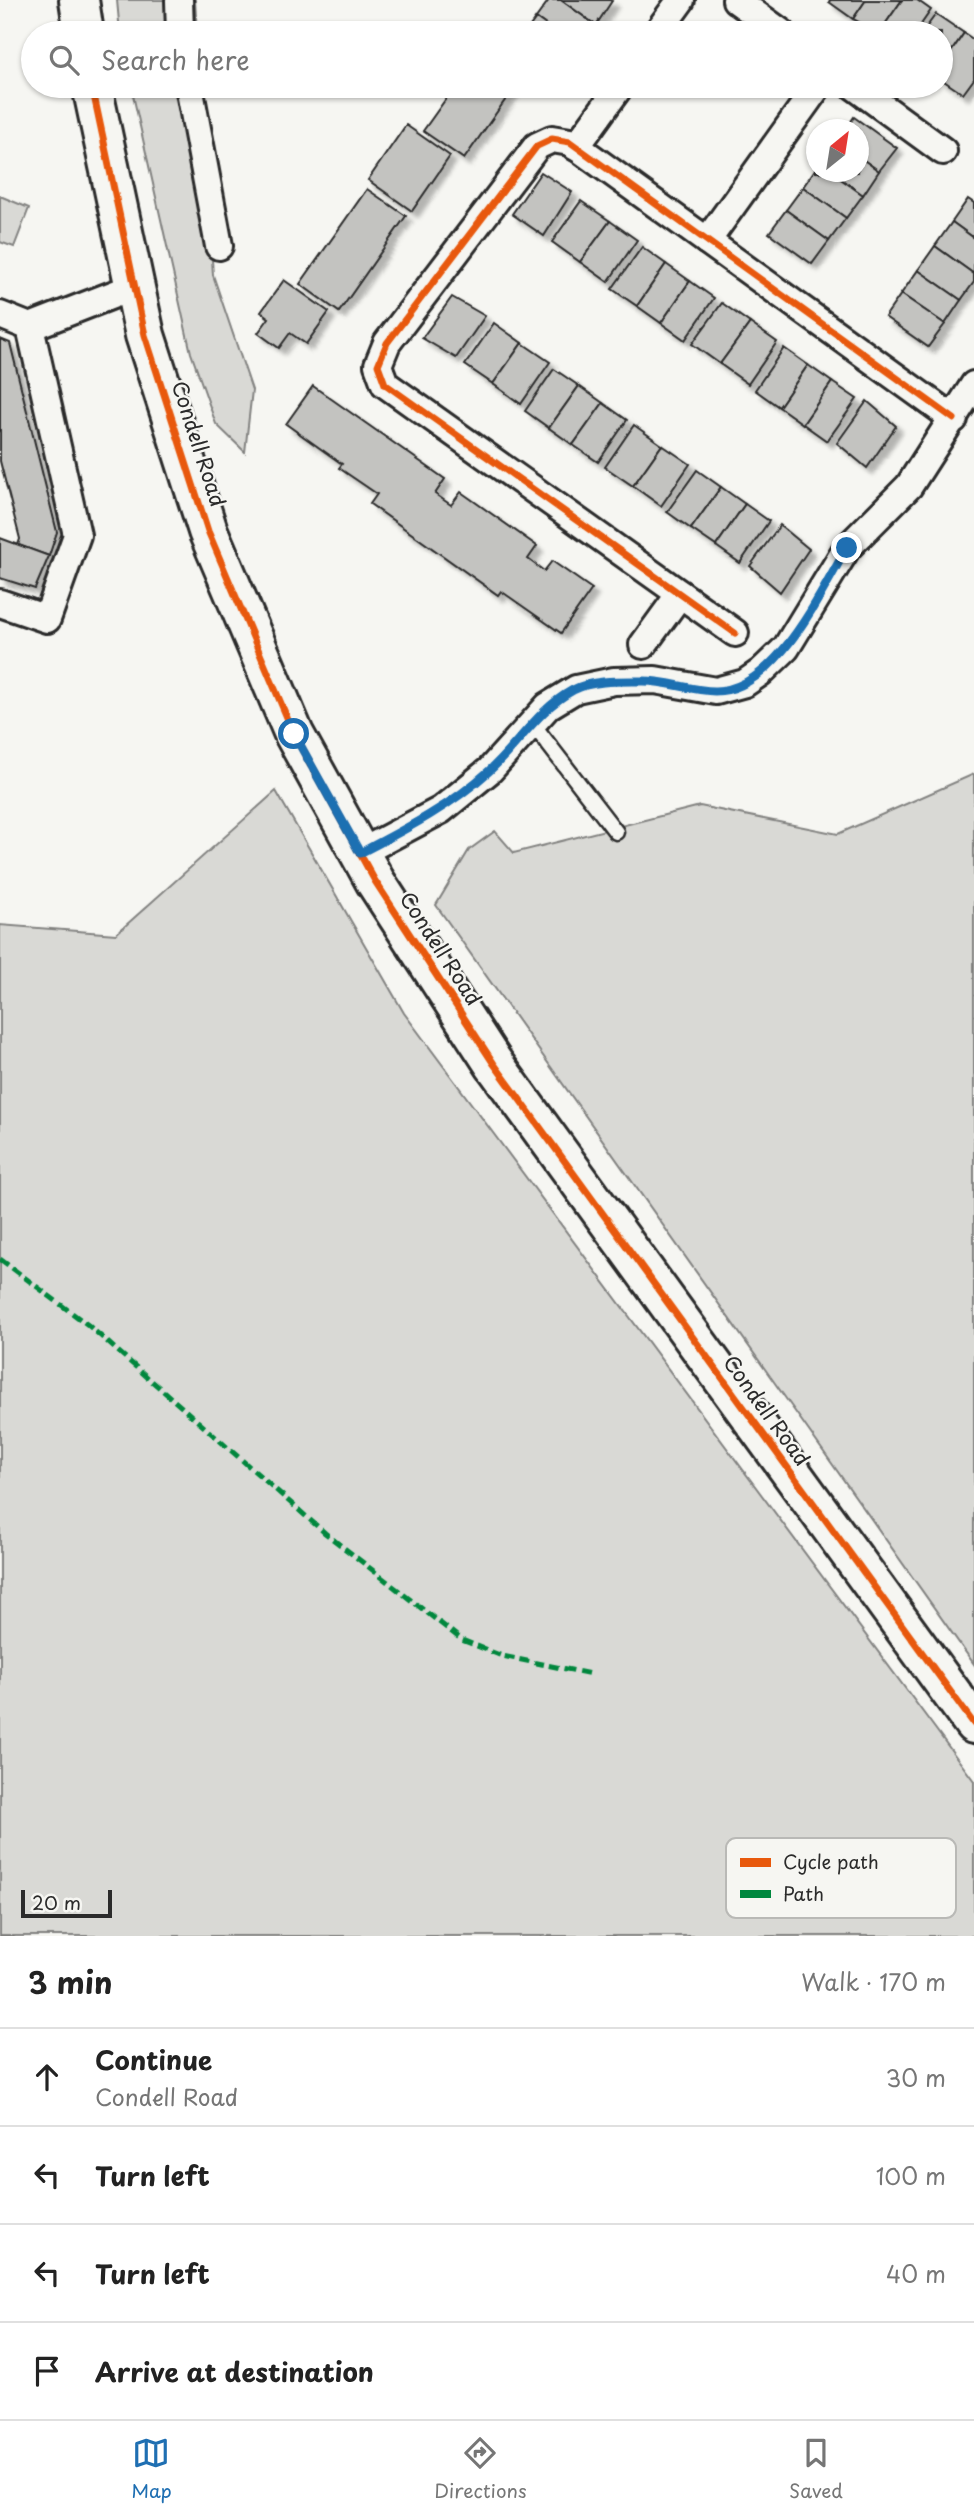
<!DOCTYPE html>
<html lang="en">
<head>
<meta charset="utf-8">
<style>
  :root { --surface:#fff; --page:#f2f2f2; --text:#222; --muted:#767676; --line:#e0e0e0; --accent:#1f6fb2 }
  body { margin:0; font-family:"Playpen Sans",sans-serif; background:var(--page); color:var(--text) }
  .compass { position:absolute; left:806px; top:119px; width:63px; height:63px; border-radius:50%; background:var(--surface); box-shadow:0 2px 5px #0004; rotate:30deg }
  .scale { position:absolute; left:21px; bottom:18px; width:91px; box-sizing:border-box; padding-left:7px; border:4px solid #2b2b2b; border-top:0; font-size:19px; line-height:24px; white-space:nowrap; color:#2b2b2b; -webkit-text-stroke:5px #f6f6f2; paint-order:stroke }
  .stop { position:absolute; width:21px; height:21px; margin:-16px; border:5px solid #1f6fb2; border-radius:50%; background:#fff }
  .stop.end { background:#1f6fb2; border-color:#fff; box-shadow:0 2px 7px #0008 }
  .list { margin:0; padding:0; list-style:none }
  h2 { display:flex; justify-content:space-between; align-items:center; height:91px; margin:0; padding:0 28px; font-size:30px }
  h2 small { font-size:23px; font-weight:400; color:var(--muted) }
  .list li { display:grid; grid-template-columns:46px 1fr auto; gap:21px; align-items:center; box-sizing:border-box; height:98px; padding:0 28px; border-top:2px solid var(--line) }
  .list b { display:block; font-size:26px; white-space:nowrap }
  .list p { margin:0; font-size:23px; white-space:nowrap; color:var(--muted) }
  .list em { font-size:23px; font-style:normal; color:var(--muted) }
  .icon { flex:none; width:38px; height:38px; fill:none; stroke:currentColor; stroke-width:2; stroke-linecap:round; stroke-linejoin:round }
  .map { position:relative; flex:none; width:974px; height:1936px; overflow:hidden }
  .search { position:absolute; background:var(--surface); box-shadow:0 2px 5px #0004; left:21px; right:21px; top:21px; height:77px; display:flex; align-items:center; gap:18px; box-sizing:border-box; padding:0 24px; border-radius:38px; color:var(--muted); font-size:26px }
  .sheet { height:483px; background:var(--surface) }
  nav { display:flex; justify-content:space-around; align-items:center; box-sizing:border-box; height:98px; border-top:2px solid var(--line); background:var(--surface); font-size:19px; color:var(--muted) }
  nav a { display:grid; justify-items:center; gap:4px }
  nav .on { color:var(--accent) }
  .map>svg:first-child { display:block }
</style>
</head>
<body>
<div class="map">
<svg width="974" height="1936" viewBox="0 0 974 1936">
  <defs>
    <filter id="shadow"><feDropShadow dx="6" dy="6" stdDeviation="2" flood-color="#0004"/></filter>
  </defs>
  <rect width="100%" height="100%" fill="#f6f6f2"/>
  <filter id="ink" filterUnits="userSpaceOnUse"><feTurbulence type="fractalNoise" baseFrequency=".0143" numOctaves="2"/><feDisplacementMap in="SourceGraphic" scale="14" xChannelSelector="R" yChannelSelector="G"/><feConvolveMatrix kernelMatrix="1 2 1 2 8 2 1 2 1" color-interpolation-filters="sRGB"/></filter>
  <g filter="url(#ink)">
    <!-- green -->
    <g fill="#d9d9d5" stroke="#828280" stroke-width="2">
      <polygon points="117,0 195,0 197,33 120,33"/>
      <polygon points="131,86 201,86 213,275 252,390 245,452 216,424 191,353"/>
      <polygon points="0,196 29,208 14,247 0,242"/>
      <polygon points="974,774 974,1664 436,905 469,850 495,831 514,853 700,806 838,834"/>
      <polygon points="276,791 404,1013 974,1781 974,1936 0,1936 0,925 116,934"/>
    </g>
    <!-- building -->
    <g fill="#c3c3c0" stroke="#2b2b2b" stroke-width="2" filter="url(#shadow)">
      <polygon points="549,0 561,0 596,25 590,33 557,33 536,18"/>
      <polygon points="561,0 610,0 612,1 596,25"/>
      <polygon points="830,0 866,0 853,19 829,2"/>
      <polygon points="866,0 902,0 879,33 853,19"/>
      <polygon points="902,0 917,0 931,10 915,33 879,33"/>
      <polygon points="936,14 964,33 941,67 941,33 922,33"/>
      <polygon points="536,18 557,33 525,33"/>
      <polygon points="964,33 974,40 974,79 963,94 941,79 941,67"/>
      <polygon points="455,86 515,86 464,159 423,131"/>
      <polygon points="854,117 897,148 879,171 858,156 858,130 845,130"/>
      <polygon points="406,125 450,156 412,211 368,180"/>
      <polygon points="858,156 879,171 863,195 831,172 858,172"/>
      <polygon points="816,168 816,172 831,172 863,195 846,218 803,187"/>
      <polygon points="541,172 572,192 544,236 512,214"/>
      <polygon points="803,187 846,218 829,241 786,210"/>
      <polygon points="367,189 406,216 339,312 300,284"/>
      <polygon points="968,199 974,203 974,238 952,222"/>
      <polygon points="581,201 610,221 580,262 552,242"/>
      <polygon points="786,210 829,241 812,264 769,233"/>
      <polygon points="610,221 637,240 608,282 580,262"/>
      <polygon points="952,222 974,238 974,274 935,246"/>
      <polygon points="935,246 974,274 974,282 961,300 918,270"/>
      <polygon points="642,247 666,264 637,306 612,289"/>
      <polygon points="666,264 690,281 661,323 637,306"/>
      <polygon points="918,270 961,300 945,324 901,294"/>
      <polygon points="284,280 329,312 306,344 290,333 279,348 258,333 269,318 261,312"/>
      <polygon points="690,281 714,298 685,340 661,323"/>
      <polygon points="901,294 945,324 928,347 885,317"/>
      <polygon points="452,297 485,316 456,358 422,338"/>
      <polygon points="722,303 750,323 720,364 692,344"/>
      <polygon points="494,323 522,343 493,384 465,365"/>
      <polygon points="750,323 777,342 748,384 720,364"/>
      <polygon points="0,339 10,343 57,532 49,556 18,545 20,539 0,461"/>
      <polygon points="522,343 550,362 521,404 493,384"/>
      <polygon points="784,348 808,365 779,407 755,390"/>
      <polygon points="808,365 832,382 803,424 779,407"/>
      <polygon points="554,369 579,386 549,428 525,411"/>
      <polygon points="832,382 857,399 827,441 803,424"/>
      <polygon points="313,386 445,479 435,494 451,505 461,492 537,546 528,559 544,571 552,561 592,589 561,633 501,591 498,595 370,504 377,494 339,468 342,464 286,424"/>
      <polygon points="579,386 603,403 573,445 549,428"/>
      <polygon points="867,401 896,426 867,468 837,443"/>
      <polygon points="603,403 627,420 598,462 573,445"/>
      <polygon points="634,425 662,445 633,486 605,467"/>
      <polygon points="662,445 690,464 661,506 633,486"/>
      <polygon points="697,470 721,487 691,529 667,512"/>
      <polygon points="721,487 745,504 716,546 691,529"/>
      <polygon points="745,504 769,521 740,563 716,546"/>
      <polygon points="780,525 809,549 780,592 750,566"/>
      <polygon points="0,538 49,556 35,589 0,578"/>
    </g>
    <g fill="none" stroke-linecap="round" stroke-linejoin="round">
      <!-- service casing -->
      <g stroke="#2b2b2b" stroke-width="19">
        <polyline id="service" points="532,723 616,832"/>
      </g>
      <!-- minor casing -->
      <g stroke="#2b2b2b" stroke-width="32">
        <g id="minor">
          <polyline points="179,0 180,33"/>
          <polyline points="736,0 782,33"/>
          <polyline points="657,33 681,0"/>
          <polyline points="189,86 219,246"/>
          <polyline points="854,86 943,151"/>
          <polyline points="576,147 620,86"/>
          <polyline points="707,241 818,86"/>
          <polyline points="0,315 30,327 77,535 47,619 0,603"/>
          <polyline points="30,327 133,287"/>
          <polyline points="735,633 385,384 378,365 387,343 537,146 552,139 570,142 954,419"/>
          <polyline points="643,645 680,594"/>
          <polyline points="360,853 441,810 490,770 548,706 576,689 614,681 655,680 716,691 745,683 761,672 786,648 847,548 909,486 974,385"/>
        </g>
      </g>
      <!-- secondary casing -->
      <g stroke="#2b2b2b" stroke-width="44">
        <g id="secondary">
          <polyline points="79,0 84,33"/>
          <polyline points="92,86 145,335 208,531 294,734 375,881 494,1064 974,1724"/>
        </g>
      </g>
      <!-- service -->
      <use href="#service" stroke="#f6f6f2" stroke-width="14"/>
      <!-- minor -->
      <use href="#minor" stroke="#f6f6f2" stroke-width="26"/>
      <!-- secondary -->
      <use href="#secondary" stroke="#f6f6f2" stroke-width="38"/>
      <!-- quiet -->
      <polyline stroke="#00873e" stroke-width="5" stroke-dasharray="10 5" stroke-linecap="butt" points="0,1259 88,1325 325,1533 462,1640 502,1656 591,1674"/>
      <!-- cycleway casing -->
      <g stroke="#f6f6f2" stroke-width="11">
        <g id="cycleway">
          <polyline points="92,86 145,335 208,531 294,734 375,881 494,1064 974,1724"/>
          <polyline points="735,633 385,384 378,365 387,343 537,146 552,139 570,142 954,419"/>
        </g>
      </g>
      <!-- cycleway -->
      <use href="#cycleway" stroke="#e8590c" stroke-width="7"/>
    </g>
  </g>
  <g fill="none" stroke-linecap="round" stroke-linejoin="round" filter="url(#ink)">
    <!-- route -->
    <path stroke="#1f6fb2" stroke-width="9" d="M294,734L360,853C406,829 451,806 489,771C519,744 537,710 573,690C592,680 620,681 641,681C666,680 690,691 715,691C776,691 820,593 847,548"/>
  </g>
  <g text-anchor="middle" stroke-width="5" stroke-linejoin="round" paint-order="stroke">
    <!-- street labels -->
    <g font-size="21" fill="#2b2b2b" stroke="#f6f6f2">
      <text transform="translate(198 444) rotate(72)" y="7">Condell Road</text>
      <text transform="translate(440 949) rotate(57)" y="7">Condell Road</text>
      <text transform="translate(766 1411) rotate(54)" y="7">Condell Road</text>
    </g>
  </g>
  <!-- legend -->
  <rect x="726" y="1838" width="230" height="80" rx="10" fill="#f6f6f2" stroke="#b9b9b6" stroke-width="2"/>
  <rect x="740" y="1858" width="31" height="9" fill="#e8590c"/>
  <rect x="740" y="1890" width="31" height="8" fill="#00873e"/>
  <g font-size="19" fill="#2b2b2b">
    <text x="783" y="1869">Cycle path</text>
    <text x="783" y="1901">Path</text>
  </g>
</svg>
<svg class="compass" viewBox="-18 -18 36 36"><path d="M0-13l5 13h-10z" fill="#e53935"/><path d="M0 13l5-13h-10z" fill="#767676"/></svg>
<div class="scale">20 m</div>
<div class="stop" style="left:294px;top:734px"></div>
<div class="stop end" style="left:847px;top:548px"></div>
<div class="search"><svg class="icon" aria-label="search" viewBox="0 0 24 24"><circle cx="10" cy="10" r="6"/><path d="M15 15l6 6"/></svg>Search here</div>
</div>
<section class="sheet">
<h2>3 min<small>Walk · 170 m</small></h2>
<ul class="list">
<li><svg class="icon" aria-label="ahead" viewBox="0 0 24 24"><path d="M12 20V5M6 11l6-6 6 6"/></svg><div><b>Continue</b><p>Condell Road</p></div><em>30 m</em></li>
<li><svg class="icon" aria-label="left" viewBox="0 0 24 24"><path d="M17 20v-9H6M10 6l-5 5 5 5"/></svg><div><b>Turn left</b></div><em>100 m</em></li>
<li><svg class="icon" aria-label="left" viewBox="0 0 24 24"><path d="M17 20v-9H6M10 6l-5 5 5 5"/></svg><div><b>Turn left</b></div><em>40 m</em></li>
<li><svg class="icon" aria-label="arrive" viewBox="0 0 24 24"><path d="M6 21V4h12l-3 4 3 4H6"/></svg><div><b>Arrive at destination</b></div></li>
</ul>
</section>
<nav>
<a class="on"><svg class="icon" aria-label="map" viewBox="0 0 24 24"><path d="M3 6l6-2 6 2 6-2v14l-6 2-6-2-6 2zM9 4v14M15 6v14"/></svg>Map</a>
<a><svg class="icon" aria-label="directions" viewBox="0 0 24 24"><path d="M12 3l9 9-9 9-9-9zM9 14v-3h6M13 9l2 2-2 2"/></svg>Directions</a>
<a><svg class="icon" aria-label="saved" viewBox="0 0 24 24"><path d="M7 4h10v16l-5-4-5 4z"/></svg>Saved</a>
</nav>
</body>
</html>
